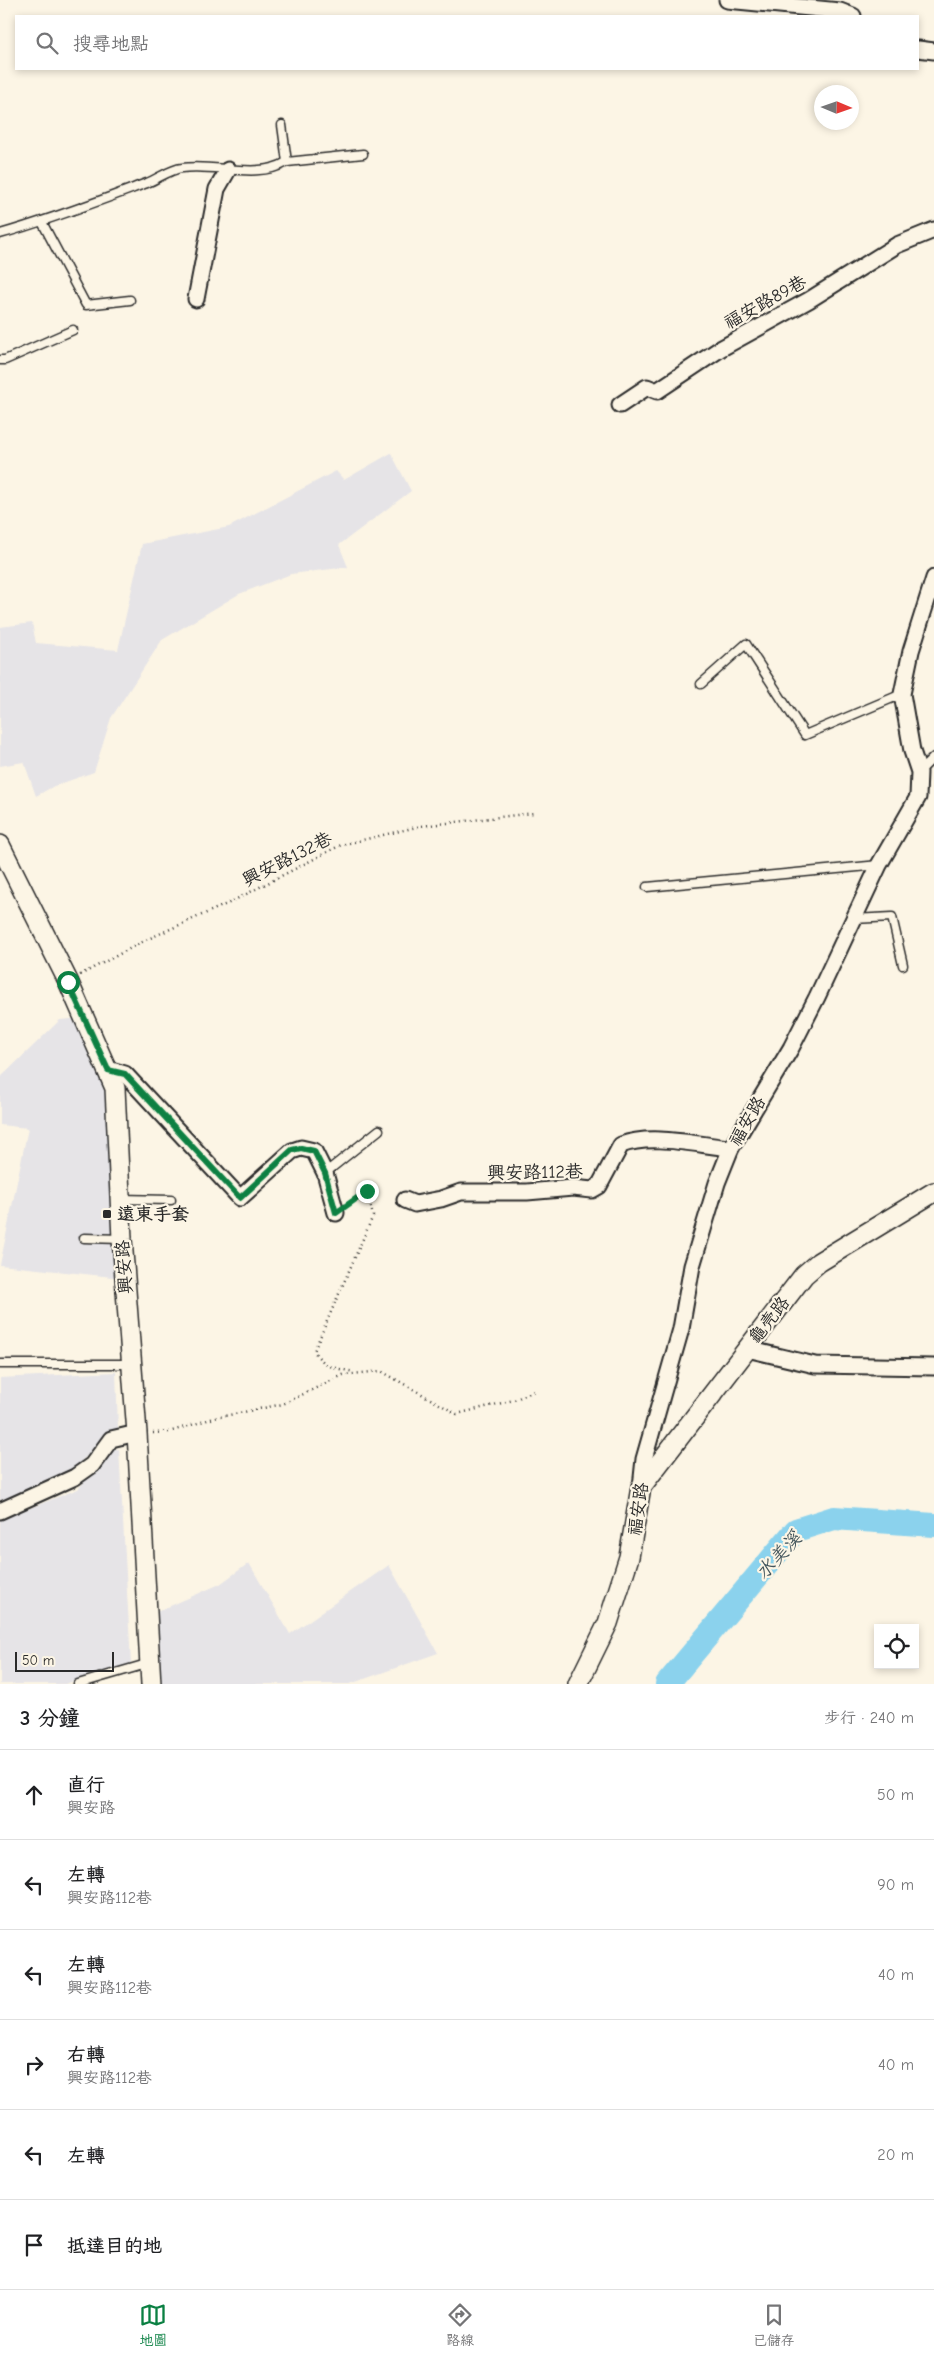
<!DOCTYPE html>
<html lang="zh-TW">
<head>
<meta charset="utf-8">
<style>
  :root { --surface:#fff; --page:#f2f2f2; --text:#202124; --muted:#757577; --line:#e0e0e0; --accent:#0b8043 }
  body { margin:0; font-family:"Comic Neue","LXGW WenKai TC",sans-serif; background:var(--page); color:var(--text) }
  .controls { position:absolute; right:15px; bottom:15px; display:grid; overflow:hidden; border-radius:0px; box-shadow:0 2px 8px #0003 }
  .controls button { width:45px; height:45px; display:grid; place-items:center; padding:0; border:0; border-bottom:1px solid var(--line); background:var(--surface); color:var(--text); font:25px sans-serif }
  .compass { position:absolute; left:814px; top:85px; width:45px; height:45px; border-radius:50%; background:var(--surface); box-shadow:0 2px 8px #0003; rotate:92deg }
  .scale { position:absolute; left:15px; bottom:12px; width:99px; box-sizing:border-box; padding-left:5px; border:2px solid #2b2b2b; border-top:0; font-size:14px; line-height:18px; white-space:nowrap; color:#2b2b2b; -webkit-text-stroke:4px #fcf5e5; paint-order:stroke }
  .stop { position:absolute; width:15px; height:15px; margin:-11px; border:4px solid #0b8043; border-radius:50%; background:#fff }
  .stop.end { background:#0b8043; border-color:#fff; box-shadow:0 1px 5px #0008 }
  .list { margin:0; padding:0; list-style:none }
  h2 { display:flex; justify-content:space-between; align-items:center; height:65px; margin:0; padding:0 20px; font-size:21px }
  h2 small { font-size:16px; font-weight:400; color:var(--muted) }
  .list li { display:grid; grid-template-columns:32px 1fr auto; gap:15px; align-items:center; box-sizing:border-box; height:90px; padding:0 20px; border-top:1px solid var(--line) }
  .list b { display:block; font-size:19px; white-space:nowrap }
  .list p { margin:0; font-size:16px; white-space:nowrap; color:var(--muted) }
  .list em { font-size:16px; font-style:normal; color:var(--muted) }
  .icon { flex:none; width:28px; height:28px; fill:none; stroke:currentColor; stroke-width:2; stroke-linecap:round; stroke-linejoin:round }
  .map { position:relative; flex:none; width:934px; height:1684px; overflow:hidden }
  .search { position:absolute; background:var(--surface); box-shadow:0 2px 8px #0003; left:15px; right:15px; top:15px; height:55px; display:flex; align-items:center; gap:12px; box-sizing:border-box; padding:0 18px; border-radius:0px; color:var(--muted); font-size:19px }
  .sheet { height:605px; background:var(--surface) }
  nav { display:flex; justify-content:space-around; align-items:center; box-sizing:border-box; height:70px; border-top:1px solid var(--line); background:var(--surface); font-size:14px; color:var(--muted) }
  nav a { display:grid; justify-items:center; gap:2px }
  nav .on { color:var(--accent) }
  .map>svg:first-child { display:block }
</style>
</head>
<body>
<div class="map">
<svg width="934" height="1684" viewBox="0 0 934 1684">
  <rect width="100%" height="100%" fill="#fcf5e5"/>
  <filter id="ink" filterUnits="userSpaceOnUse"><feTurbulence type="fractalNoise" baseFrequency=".02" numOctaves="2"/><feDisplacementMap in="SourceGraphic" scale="10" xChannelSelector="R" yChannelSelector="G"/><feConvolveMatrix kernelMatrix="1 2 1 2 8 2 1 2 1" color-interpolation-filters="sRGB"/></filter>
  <g filter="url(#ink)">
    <!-- built -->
    <g fill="#e6e4e7">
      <polygon points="391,453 411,491 339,545 348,567 291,574 239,594 162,640 111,718 94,772 54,786 36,796 24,762 0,766 0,627 32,623 36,643 118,650 142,544 229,527 336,471 344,480"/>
      <polygon points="81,1018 112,1096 122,1278 0,1265 28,1128 0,1125 0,1078 60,1020"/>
      <polygon points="116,1372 118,1428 68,1473 0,1502 0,1378"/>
      <polygon points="119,1449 131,1663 65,1684 0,1684 0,1520 78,1489 111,1450"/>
      <polygon points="249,1563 290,1634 389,1565 438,1653 350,1684 157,1684 152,1614 220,1584"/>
    </g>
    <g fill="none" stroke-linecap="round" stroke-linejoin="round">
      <!-- river -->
      <polyline stroke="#8bd2ed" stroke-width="24" points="667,1684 796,1530 834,1518 934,1525"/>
      <!-- service casing -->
      <g stroke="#2b2b2b" stroke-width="11">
        <g id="service">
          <polyline points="282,125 287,162"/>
          <polyline points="42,222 86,305 130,300"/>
          <path d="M0,234C50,220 99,201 147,183C159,178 171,169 182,168C216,163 256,180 287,162L363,154"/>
          <polyline points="0,360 5,360 73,330"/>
          <polyline points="701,684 746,644 805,735 902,694"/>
          <polyline points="919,772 934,757"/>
          <polyline points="647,887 879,865"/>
          <polyline points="854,919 892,917 903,965"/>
          <polyline points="325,1173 379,1130"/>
          <polyline points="120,1199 171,1200"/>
          <polyline points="84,1238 122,1239"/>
          <polyline points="0,1364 130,1364"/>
          <polyline points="78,1684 150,1663"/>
        </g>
      </g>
      <!-- minor casing -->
      <g stroke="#2b2b2b" stroke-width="19">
        <g id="minor">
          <polyline points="727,0 840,11 853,16"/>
          <polyline points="918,49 934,51"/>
          <polyline points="196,299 217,189 228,170"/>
          <polyline points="620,405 647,387 657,391 720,349 809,300 897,245 934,230"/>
          <polyline points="108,1069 125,1074 240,1198 292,1151 301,1148 314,1151 325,1173 336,1213"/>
          <path d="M405,1200L415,1204L441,1199L461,1192H527L573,1188L592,1190L599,1186L621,1145C652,1133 697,1145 731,1148"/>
          <polyline points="747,1349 815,1365 934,1367"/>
          <polyline points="641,1487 644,1459 681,1329 692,1266 717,1183 731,1148 791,1048 817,997 879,865 918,797 919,772 912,751 902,694 911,651 934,578"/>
          <polyline points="0,1511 75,1477 92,1465 111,1439 137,1433"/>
        </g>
      </g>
      <!-- tertiary casing -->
      <g stroke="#2b2b2b" stroke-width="22">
        <g id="tertiary">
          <polyline points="0,845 68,981 115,1088 122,1239 137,1433 151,1684"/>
          <polyline points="578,1684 608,1623 629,1557 641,1487 804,1275 819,1262 934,1192"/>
        </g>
      </g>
      <!-- path -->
      <g stroke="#2b2b2b" stroke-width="2.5" stroke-dasharray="1 4" stroke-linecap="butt">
        <polyline points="80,975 148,939 229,903 341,845 421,826 534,813"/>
        <path d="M347,1205L367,1191L373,1216L314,1351C325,1368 335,1368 354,1372"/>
        <polyline points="153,1433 169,1432 214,1418 283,1404 343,1375 381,1371 457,1414 514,1400 536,1390"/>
      </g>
      <!-- service -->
      <use href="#service" stroke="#fcf5e5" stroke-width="8"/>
      <!-- minor -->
      <use href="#minor" stroke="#fcf5e5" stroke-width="15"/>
      <!-- tertiary -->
      <use href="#tertiary" stroke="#fcf5e5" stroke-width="19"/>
    </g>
  </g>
  <g fill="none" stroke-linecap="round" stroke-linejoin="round" filter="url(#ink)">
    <!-- route -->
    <polyline stroke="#0b8043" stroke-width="6" points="68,982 108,1070 125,1074 240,1198 292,1150 301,1148 314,1151 325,1173 336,1213 367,1191"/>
  </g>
  <!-- markers -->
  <rect fill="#2b2b2b" stroke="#fcf5e5" stroke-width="2" x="102" y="1209" width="10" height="10" rx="2.5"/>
  <g text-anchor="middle" stroke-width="4.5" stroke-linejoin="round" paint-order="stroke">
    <!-- street labels -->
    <g font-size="18" fill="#2b2b2b" stroke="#fcf5e5">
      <text transform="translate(765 302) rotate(-29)" y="6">福安路89巷</text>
      <text transform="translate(287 859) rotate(-27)" y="6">興安路132巷</text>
      <text transform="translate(747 1121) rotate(-60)" y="6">福安路</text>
      <text transform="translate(535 1172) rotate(-1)" y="6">興安路112巷</text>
      <text transform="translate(124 1267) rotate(-94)" y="6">興安路</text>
      <text transform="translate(769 1320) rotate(-52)" y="6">龜壳路</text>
      <text transform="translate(638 1509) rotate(-82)" y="6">福安路</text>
    </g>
    <!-- poi labels -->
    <g font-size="18" font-weight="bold" fill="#2b2b2b" stroke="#fcf5e5" text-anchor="start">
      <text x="117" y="1220">遠東手套</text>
    </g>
    <!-- water labels -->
    <g font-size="19" font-style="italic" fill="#43555c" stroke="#fcf5e5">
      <text transform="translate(778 1555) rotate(-47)" y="7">水美溪</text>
    </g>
  </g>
</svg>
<div class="controls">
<button><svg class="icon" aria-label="locate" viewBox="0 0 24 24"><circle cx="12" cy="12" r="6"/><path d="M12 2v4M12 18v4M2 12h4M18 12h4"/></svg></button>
</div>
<svg class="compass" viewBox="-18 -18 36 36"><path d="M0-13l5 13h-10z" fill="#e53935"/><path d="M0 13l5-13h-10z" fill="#757577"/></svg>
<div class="scale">50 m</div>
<div class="stop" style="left:68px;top:982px"></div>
<div class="stop end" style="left:367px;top:1191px"></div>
<div class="search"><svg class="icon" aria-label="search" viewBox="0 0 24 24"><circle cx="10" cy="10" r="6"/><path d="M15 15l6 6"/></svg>搜尋地點</div>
</div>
<section class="sheet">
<h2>3 分鐘<small>步行 · 240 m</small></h2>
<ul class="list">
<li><svg class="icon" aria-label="ahead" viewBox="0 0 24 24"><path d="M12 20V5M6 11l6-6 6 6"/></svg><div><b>直行</b><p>興安路</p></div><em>50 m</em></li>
<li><svg class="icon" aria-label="left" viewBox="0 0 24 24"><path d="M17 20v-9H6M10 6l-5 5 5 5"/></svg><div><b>左轉</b><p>興安路112巷</p></div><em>90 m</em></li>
<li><svg class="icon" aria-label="left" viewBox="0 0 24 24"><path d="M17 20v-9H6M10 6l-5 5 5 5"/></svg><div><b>左轉</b><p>興安路112巷</p></div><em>40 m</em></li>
<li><svg class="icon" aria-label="right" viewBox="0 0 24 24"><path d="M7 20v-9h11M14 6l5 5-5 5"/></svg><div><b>右轉</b><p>興安路112巷</p></div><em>40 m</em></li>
<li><svg class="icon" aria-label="left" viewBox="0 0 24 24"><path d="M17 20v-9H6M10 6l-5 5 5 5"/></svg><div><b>左轉</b></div><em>20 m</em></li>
<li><svg class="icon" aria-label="arrive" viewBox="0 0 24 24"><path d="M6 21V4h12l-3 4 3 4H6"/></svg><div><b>抵達目的地</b></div></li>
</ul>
</section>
<nav>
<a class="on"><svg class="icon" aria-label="map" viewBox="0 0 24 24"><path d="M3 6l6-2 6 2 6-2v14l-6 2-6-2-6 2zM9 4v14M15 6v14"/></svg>地圖</a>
<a><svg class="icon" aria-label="directions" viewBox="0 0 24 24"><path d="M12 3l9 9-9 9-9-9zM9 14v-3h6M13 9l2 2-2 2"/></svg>路線</a>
<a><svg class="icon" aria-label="saved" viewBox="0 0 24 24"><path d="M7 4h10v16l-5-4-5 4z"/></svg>已儲存</a>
</nav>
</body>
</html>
